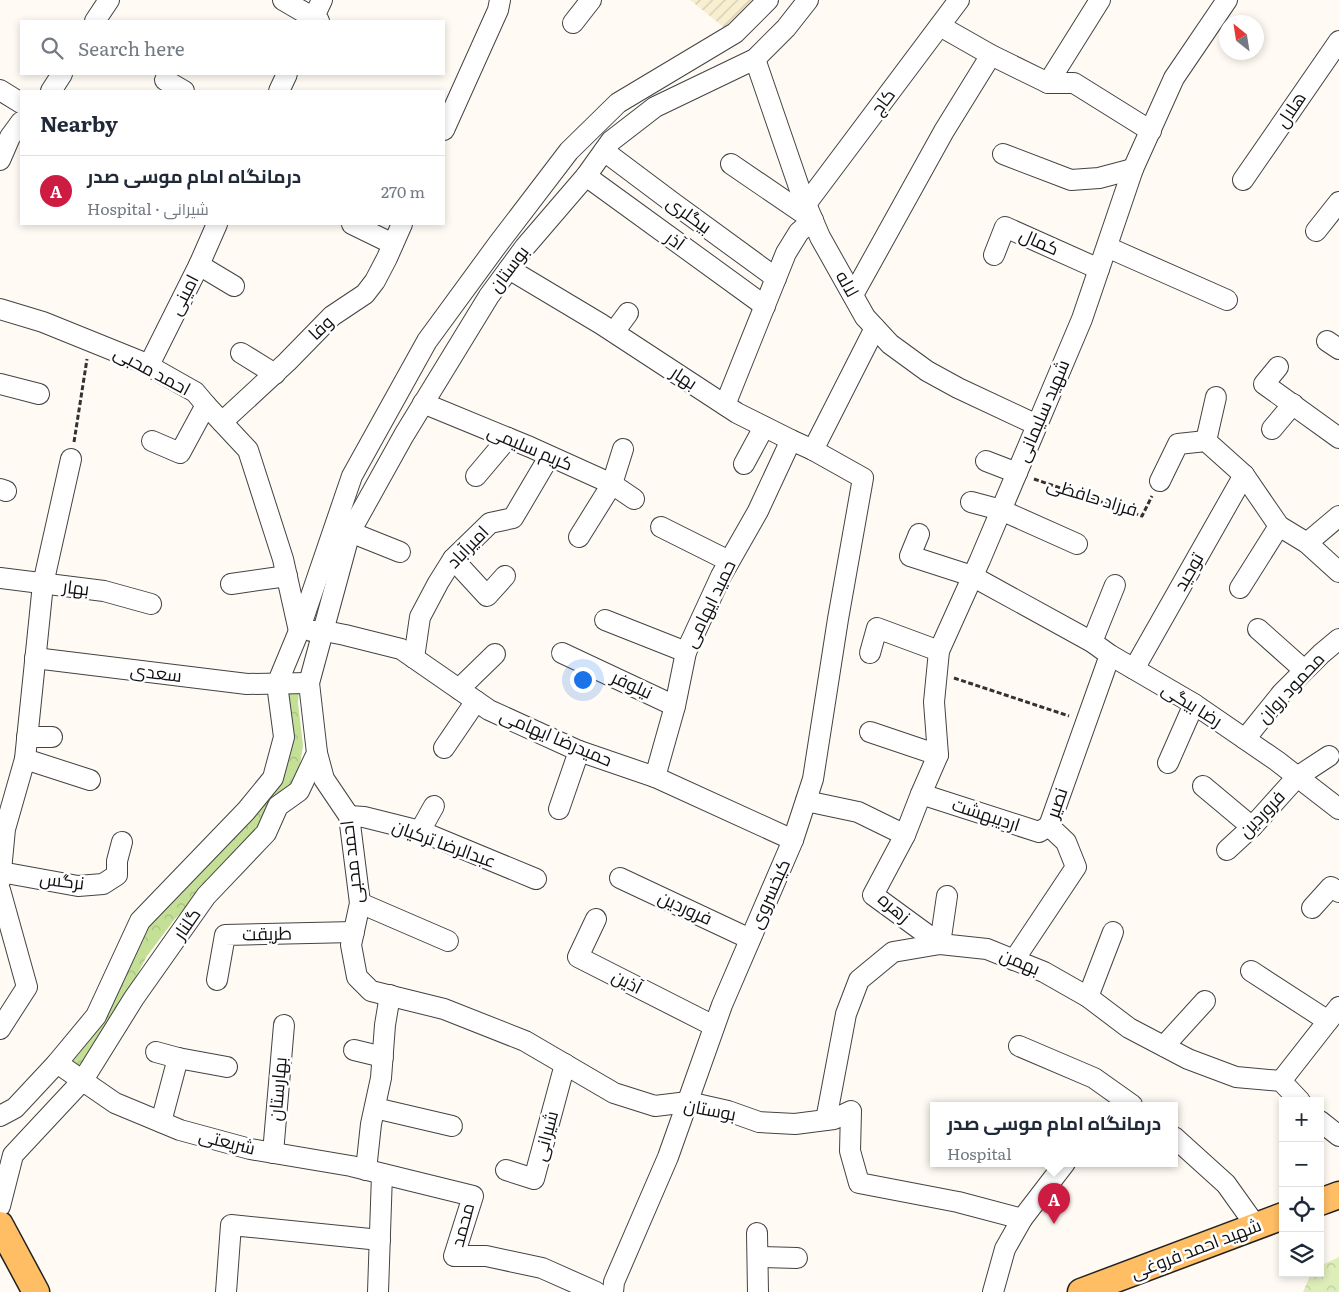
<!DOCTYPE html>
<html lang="en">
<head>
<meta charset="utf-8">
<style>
  :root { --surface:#fff; --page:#f2f2f3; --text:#1f2937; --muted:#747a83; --line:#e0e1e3; --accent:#ce1b42 }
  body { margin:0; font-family:Literata,Cairo,serif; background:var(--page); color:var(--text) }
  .controls { position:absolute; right:15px; bottom:15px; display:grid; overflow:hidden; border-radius:0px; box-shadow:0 2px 8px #0003 }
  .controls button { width:45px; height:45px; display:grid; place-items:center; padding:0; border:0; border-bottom:1px solid var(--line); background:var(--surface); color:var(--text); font:25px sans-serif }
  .compass { position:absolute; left:1219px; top:15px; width:45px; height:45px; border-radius:50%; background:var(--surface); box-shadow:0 2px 8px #0003; rotate:330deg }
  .you { position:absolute; left:582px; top:679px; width:18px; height:18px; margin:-12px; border:4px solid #fff; border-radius:50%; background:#1a73e8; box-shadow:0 0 0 8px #1a73e833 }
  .badge { display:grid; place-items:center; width:32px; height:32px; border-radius:50%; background:var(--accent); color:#fff; font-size:16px; font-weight:700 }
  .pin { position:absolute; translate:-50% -41px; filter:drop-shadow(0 1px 2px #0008) }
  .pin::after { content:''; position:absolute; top:26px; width:18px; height:15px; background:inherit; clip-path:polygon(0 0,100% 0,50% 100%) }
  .popup { position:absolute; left:930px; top:1102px; width:248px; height:65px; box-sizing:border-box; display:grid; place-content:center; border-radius:0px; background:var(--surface); filter:drop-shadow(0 1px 4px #0005); font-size:16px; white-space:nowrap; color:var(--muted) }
  .popup b { font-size:19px; color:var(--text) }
  .popup::after { content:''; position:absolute; left:50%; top:100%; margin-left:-10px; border:10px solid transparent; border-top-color:var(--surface) }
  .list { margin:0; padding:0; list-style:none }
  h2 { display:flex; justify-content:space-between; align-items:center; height:65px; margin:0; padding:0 20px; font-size:21px }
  h2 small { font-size:16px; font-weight:400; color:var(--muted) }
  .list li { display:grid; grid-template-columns:32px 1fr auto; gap:15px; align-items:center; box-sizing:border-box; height:70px; padding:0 20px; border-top:1px solid var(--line) }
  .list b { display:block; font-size:19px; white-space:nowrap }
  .list p { margin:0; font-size:16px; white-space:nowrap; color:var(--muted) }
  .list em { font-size:16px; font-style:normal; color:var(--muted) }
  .icon { flex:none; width:28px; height:28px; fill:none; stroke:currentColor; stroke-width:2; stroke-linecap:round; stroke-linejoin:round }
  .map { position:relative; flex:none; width:1339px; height:1292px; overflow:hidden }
  .search { position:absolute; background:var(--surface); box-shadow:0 2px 8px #0003; left:20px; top:20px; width:425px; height:55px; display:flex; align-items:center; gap:12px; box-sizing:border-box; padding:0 18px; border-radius:0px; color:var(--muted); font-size:19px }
  .panel { position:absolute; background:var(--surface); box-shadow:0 2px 8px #0003; left:20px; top:90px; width:425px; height:135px; border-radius:0px }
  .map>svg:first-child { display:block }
</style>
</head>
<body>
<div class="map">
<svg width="1339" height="1292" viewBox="0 0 1339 1292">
  <defs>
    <pattern id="farmland-furrows" width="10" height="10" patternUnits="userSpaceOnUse" patternTransform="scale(1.25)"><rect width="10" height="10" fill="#f8eed0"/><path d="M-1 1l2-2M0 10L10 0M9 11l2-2" fill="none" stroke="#d4cbb2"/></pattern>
    <pattern id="forest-crowns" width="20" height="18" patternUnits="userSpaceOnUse" patternTransform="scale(1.25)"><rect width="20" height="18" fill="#c4e096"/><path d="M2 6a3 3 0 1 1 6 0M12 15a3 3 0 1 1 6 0" fill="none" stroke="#a7bf80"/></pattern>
    <pattern id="park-crowns" width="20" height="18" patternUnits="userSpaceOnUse" patternTransform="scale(1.25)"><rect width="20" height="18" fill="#deeeb9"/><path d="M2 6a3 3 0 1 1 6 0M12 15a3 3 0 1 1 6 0" fill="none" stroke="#bdcb9e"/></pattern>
  </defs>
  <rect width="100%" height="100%" fill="#fffbf4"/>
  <!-- farmland -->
  <polygon fill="url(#farmland-furrows)" points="690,0 758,0 726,29"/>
  <!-- forest -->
  <polygon fill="url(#forest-crowns)" points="299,690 298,703 303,745 298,778 266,822 229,863 174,920 147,956 110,1025 81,1071 67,1060 145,925 278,781 282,692"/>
  <!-- park -->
  <polygon fill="url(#park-crowns)" points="1339,1257 1339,1292 1303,1292 1311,1273 1320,1273 1320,1266"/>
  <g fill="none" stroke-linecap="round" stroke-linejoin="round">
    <!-- minor casing -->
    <g stroke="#434343" stroke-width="22">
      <g id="minor">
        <polyline points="283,0 319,21"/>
        <polyline points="95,21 109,0"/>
        <polyline points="312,21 322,0"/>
        <polyline points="573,23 591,0"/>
        <polyline points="940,26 991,55 1048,83 1074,83 1151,131"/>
        <polyline points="755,59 800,190 820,237 865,317 890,344 927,371 958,388 1037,425"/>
        <polyline points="165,80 184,91"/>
        <polyline points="1048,83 1100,0"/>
        <polyline points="0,90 21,103"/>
        <polyline points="51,91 62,74"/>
        <polyline points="279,91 287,74"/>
        <polyline points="444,130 498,10 500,0"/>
        <polyline points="604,151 672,202 776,278"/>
        <polyline points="1003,154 1071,180 1099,178 1133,169"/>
        <polyline points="0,160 10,137 21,122"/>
        <polyline points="586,176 765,306"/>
        <polyline points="1243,180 1339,41"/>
        <polyline points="806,204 959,0"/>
        <polyline points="352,224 393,244"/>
        <polyline points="1316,231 1339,202"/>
        <polyline points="1107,247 1227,300"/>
        <polyline points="994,255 1005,227 1099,269"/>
        <polyline points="199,265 234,286"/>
        <polyline points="509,269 601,324 737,413 791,440 813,450 863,478 838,619 813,779 793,840 722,1005 668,1157 614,1282 613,1292"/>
        <polyline points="853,295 944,131 991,55"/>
        <polyline points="0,309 43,322 142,362 195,392 206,405 248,450 283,559 299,631"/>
        <polyline points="614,332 628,313"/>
        <polyline points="1327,341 1339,349"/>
        <polyline points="241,353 275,374"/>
        <polyline points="149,365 199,265 217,224"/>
        <polyline points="1278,367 1264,384 1339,438"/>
        <polyline points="0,384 39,394"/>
        <polyline points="423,403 530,447 612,484 634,499"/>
        <polyline points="725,405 786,253 799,232 813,220 731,164"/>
        <polyline points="222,422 287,362 332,316 365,294 375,281 387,258 402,224"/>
        <polyline points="1272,429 1293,404"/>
        <polyline points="152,441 180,453 206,405"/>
        <polyline points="1206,441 1216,397"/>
        <polyline points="813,450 875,328"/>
        <polyline points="986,461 1017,473"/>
        <polyline points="744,464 764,427"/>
        <polyline points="476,476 508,438"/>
        <polyline points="1160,481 1178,444 1206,441 1244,475 1279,526 1307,543 1339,572"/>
        <polyline points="0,489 6,491"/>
        <polyline points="971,502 1001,510 1077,544"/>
        <polyline points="661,527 729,561"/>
        <polyline points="350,532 400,552"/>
        <polyline points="919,534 910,556 972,576 1092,642 1110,655 1194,704 1277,761 1339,809"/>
        <polyline points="579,537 612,484 623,449"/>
        <polyline points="1307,543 1339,516"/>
        <polyline points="453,559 487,596 505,576"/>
        <polyline points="0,578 104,591 151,604"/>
        <polyline points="231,584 287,576"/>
        <polyline points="1240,588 1279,526"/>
        <polyline points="605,620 686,652"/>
        <polyline points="1258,629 1304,670"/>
        <polyline points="311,631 325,631 345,635 401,649 489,710 579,751 655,777 793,840"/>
        <polyline points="1092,642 1115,585"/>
        <polyline points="562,653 675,706"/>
        <polyline points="870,653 877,628 939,651"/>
        <polyline points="35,658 247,684 309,683"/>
        <polyline points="414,658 420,617 438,583 453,559 490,523 513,518 549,457"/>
        <polyline points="1134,669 1244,475"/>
        <polyline points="459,689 495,654"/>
        <polyline points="870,732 938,755"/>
        <polyline points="27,737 52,737"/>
        <polyline points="1245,739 1282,693 1321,654 1339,639"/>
        <polyline points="444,748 476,701"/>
        <polyline points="317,753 324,779 349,816 360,903 351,945 357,977 371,991 444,1009 525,1041 614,1093 655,1106 688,1102 728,1111 759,1122 795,1124 834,1119 851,1111 850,1151 859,1183 958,1202 1022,1219"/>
        <polyline points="25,759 90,780"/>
        <polyline points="1168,763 1194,704"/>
        <polyline points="655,777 675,706 686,652 721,576 758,511 791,440"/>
        <polyline points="1203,786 1252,827"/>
        <polyline points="921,794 1039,832 1049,826"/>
        <polyline points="806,801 858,812 905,835"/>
        <polyline points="559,809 579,751"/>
        <polyline points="349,816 364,817 420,831 536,879"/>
        <polyline points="420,831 434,806"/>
        <polyline points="1227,850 1252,827 1297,777 1329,756"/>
        <polyline points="1,872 78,886 103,884 117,875 117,861 122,842"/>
        <polyline points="620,878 750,939"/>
        <polyline points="0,881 5,829 25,759 43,584 71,459"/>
        <polyline points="0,890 27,987 0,1029"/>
        <polyline points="947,896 940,944 873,895 905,835 921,794 938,755 934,702 939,651 980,560 1082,319 1133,169 1174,78 1227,0"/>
        <polyline points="360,903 448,941"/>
        <polyline points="1312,908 1331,887 1339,892"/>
        <polyline points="596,919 578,957 714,1026"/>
        <polyline points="1014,960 1076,867 1066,842 1049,826 1110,655"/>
        <polyline points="1251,971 1328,1021"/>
        <polyline points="217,980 225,935 354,932"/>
        <polyline points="1088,997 1113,932"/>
        <polyline points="1019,1046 1094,1078 1132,1105"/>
        <polyline points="1164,1046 1205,1001"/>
        <polyline points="354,1050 383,1057"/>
        <polyline points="156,1052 178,1058 227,1067"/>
        <polyline points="57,1063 115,1103 180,1130 250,1149 351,1166 473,1196 454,1256 486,1256 542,1268 596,1292"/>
        <polyline points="1281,1081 1339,1007"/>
        <polyline points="375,1108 452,1126"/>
        <polyline points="0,1116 15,1108 57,1063 96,1016 140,921 246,811 273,778 284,737 277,684 299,631 352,476 427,341 498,244 569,151 618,103 735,33 768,0"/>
        <polyline points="826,1120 846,1014 859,980 893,952 940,944 987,949 1044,972 1088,997 1129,1028 1188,1059 1236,1077 1281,1081 1300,1101"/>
        <polyline points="1320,1121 1339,1136"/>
        <polyline points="161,1122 178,1058"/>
        <polyline points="1174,1137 1226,1184 1256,1226"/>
        <polyline points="273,1153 284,1025"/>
        <polyline points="366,1170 371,1124 381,1078 385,1025 390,995"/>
        <polyline points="506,1170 534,1179 565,1064"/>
        <polyline points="0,1206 13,1155 83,1080 134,998 206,896 266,833 278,806 299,791 317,753 309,683 350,532 404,435 489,296 525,247 586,176 611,141 655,107 755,59 786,28 808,0"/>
        <polyline points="757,1233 758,1292"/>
        <polyline points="758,1257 797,1258"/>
        <polyline points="226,1292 231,1225 380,1240"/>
        <polyline points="378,1292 382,1174"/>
        <polyline points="993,1292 1005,1249 1022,1219 1065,1163"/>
      </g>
    </g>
    <!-- major casing -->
    <g stroke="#212121" stroke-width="29">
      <g id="major">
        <polyline points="1320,1202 1339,1195"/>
        <polyline points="0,1225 36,1292"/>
        <polyline points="1081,1292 1283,1216"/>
      </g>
    </g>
    <!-- path -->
    <g stroke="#323232" stroke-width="3" stroke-dasharray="5 2.5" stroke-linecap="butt">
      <polyline points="74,442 87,359"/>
      <polyline points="1034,479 1142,516 1152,496"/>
      <polyline points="954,678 1069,716"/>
    </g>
    <!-- minor -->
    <use href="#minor" stroke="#fff" stroke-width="20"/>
    <!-- major -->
    <use href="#major" stroke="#ffbe64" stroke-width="26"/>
  </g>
  <g text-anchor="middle" stroke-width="5" stroke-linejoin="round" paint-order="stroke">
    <!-- street labels -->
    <g font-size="18" fill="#101010" stroke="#fff">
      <text transform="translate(883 102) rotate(-53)" y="6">کاج</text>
      <text transform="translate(1291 110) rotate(-56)" y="6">هلال</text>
      <text transform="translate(689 215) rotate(36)" y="6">بیگلری</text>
      <text transform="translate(675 241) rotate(36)" y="6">آذر</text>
      <text transform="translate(1039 242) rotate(24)" y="6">کمال</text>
      <text transform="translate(509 269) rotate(-53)" y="6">بوستان</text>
      <text transform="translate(847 284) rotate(61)" y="6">لاله</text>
      <text transform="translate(184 295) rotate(-63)" y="6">امینی</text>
      <text transform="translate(321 328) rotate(-44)" y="6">وفا</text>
      <text transform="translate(152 371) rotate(28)" y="6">احمد محبی</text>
      <text transform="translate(684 378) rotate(33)" y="6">بهار</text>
      <text transform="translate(1043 411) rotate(-67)" y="6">شهید سلیمانی</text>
      <text transform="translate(530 448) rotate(23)" y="6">کریم سلیمی</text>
      <text transform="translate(1092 497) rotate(17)" y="6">فرزاد حافظی</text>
      <text transform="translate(468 547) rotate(-46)" y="6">امیرآباد</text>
      <text transform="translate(1189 572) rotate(-60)" y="6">توحید</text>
      <text transform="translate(76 588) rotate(7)" y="6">بهار</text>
      <text transform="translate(710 604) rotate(-64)" y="6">حمید ایهامی</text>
      <text transform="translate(156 673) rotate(7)" y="6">سعدی</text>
      <text transform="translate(632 685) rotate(25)" y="6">نیلوفر</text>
      <text transform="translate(1291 688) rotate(-47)" y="6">محمود روان</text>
      <text transform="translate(1192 705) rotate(32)" y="6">رضا بیگی</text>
      <text transform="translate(556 738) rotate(23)" y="6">حمیدرضا ایهامی</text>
      <text transform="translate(1057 803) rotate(-71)" y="6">نصیر</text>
      <text transform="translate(1262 814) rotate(-46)" y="6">فروردین</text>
      <text transform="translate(986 815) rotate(18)" y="6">اردیبهشت</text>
      <text transform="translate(444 844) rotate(20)" y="6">عبدالرضا ترکیان</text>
      <text transform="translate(352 862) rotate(-97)" y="6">احمد محبی</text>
      <text transform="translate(62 881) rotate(7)" y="6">نرگس</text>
      <text transform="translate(770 894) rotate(-66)" y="6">کیخسروی</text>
      <text transform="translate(685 908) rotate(25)" y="6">فروردین</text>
      <text transform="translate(894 908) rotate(41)" y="6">زهره</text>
      <text transform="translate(187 924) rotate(-55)" y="6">گلنار</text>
      <text transform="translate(267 934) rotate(-1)" y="6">طریقت</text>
      <text transform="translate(1020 962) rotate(23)" y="6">بهمن</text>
      <text transform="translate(627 982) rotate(27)" y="6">آذین</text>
      <text transform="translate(278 1089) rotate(-85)" y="6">بهارستان</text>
      <text transform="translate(710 1110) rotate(11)" y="6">بوستان</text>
      <text transform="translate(546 1136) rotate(-75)" y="6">شیرانی</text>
      <text transform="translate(227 1142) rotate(14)" y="6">شریعتی</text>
      <text transform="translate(463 1225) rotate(-75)" y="6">محمد</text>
      <text transform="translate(1196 1249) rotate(-21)" y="6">شهید احمد فروغی</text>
    </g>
  </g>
</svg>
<div class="controls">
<button>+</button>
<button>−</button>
<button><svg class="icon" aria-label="locate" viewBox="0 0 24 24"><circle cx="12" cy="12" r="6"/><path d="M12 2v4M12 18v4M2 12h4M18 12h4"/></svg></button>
<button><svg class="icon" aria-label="layers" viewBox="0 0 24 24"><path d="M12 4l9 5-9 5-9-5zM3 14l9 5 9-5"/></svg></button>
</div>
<svg class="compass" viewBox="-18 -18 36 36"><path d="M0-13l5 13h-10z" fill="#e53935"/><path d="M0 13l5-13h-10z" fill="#747a83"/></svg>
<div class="you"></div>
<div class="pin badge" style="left:1054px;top:1224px">A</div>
<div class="popup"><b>درمانگاه امام موسی صدر</b>Hospital</div>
<div class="search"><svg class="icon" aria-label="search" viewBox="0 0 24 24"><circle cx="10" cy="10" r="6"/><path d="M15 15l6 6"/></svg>Search here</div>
<section class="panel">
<h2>Nearby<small></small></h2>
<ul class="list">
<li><span class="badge">A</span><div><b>درمانگاه امام موسی صدر</b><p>Hospital · شیرانی</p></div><em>270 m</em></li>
</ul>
</section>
</div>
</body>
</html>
